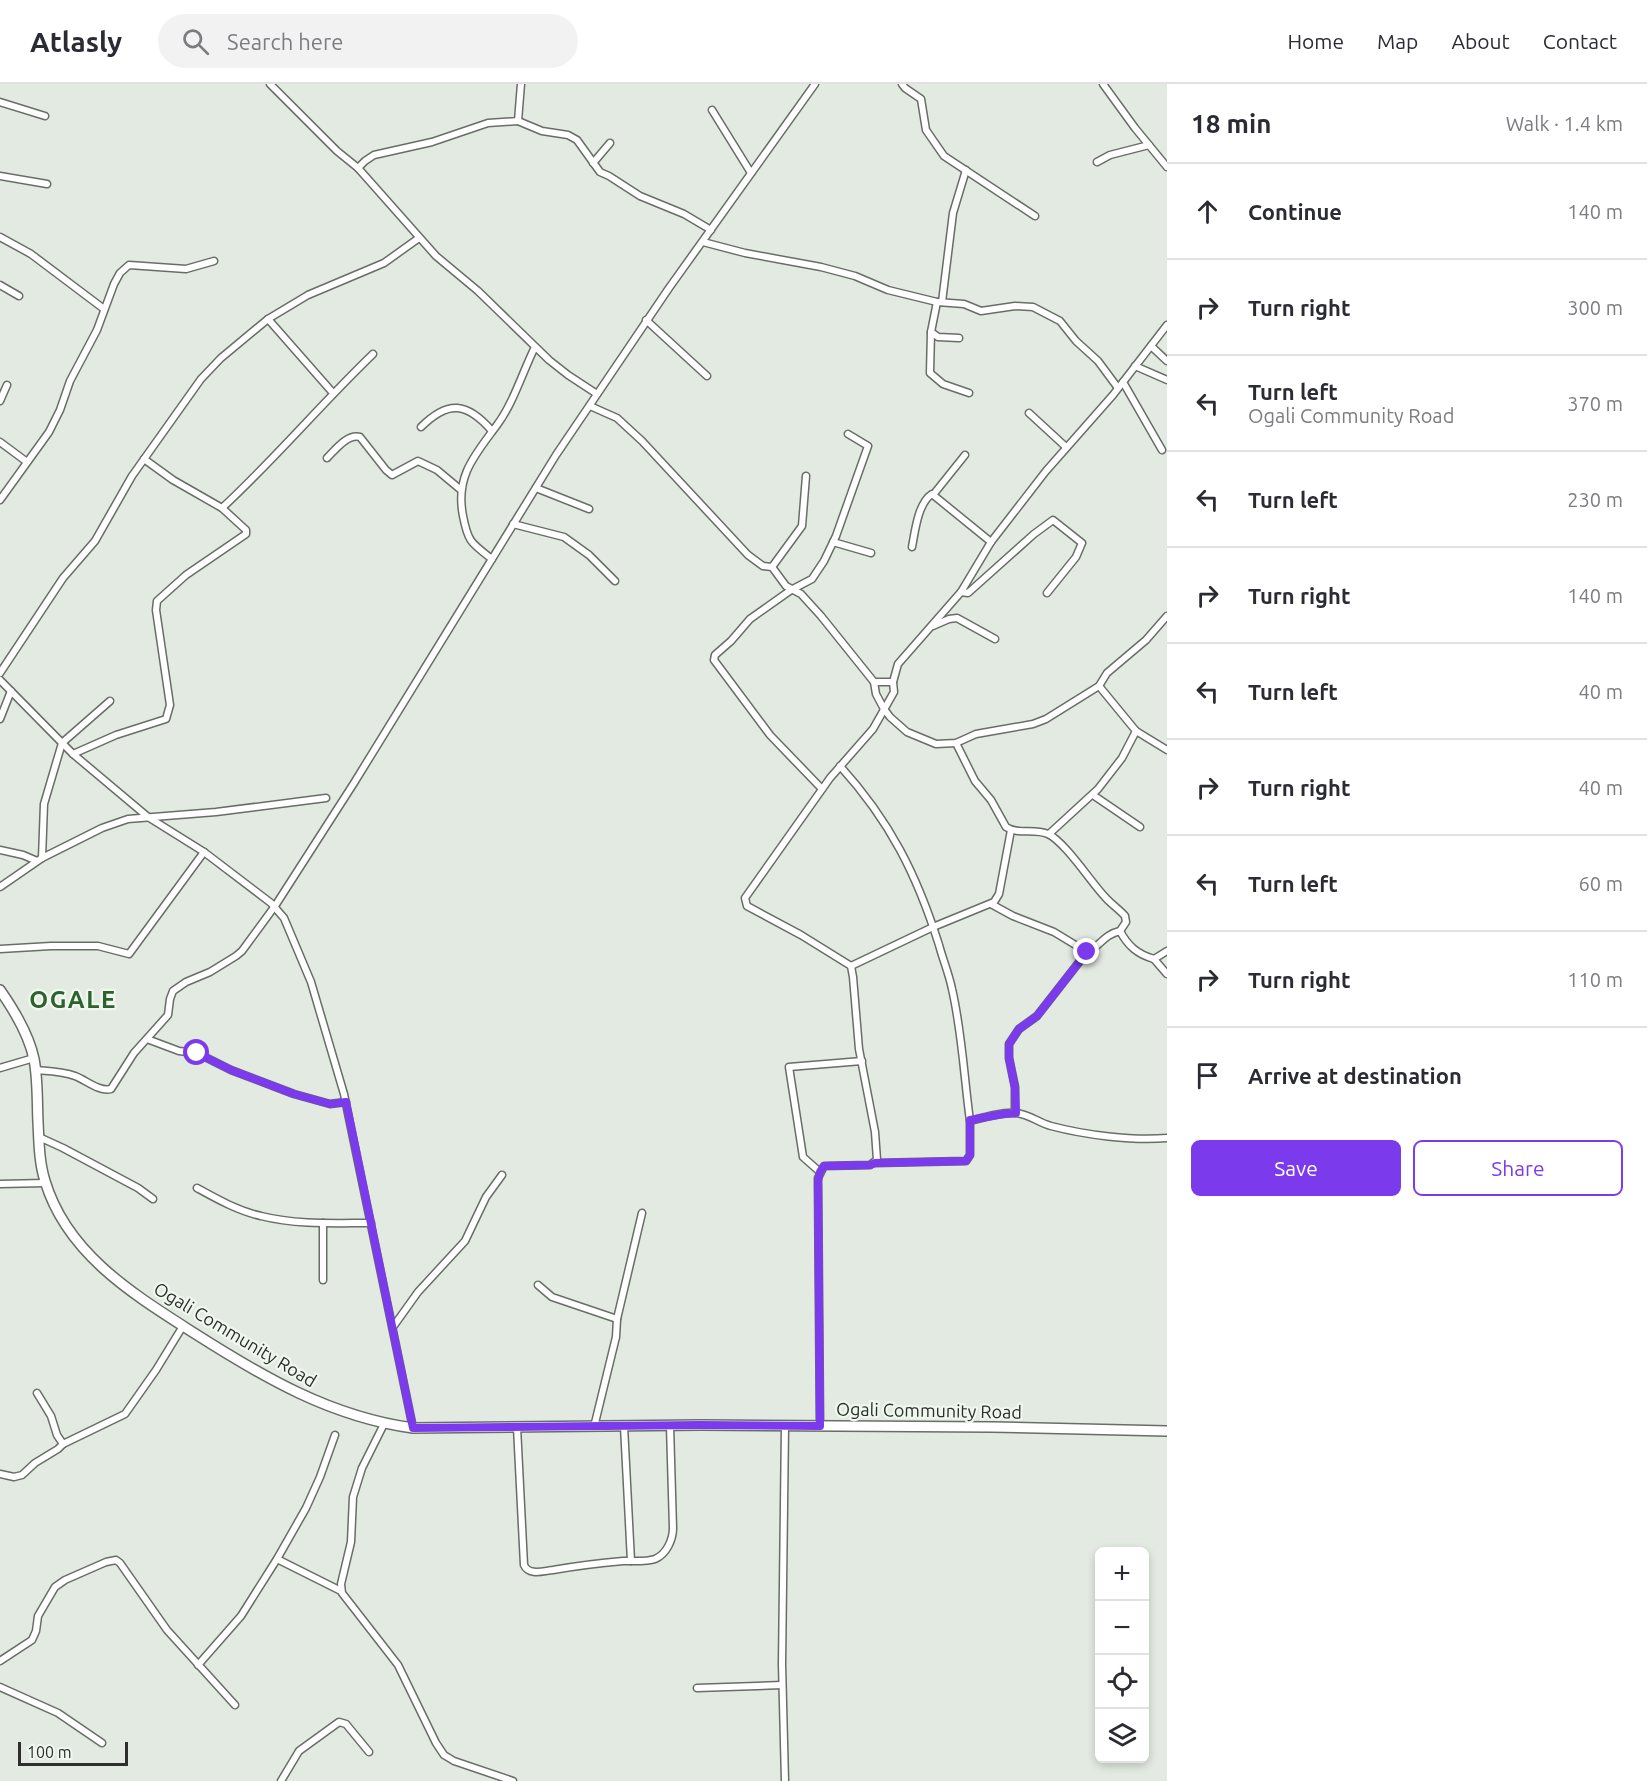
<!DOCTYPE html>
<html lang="en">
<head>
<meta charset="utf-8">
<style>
  :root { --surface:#fff; --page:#f2f2f3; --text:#2b2b33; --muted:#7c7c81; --line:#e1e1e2; --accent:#7c3aed }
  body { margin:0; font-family:Ubuntu,sans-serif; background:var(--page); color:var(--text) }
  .controls { position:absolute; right:18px; bottom:18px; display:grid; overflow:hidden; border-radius:9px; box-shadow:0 3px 9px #0003 }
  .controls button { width:54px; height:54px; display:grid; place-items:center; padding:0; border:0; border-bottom:2px solid var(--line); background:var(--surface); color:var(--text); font:30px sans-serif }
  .scale { position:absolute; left:18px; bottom:15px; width:110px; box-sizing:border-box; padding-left:6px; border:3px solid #2c2f2c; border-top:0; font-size:16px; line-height:21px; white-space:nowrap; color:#2c2f2c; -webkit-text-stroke:4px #eff7ef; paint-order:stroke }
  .stop { position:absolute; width:18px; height:18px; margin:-14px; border:4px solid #7c3aed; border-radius:50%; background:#fff }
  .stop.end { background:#7c3aed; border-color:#fff; box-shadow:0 2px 6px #0008 }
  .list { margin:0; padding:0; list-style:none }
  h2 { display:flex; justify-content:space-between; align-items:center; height:78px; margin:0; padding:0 24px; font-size:26px }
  h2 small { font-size:20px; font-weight:400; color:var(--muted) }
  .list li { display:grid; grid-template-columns:39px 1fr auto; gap:18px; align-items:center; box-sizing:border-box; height:96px; padding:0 24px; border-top:2px solid var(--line) }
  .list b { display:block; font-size:22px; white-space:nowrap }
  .list p { margin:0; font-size:20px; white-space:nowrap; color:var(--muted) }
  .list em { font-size:20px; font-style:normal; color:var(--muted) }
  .actions { display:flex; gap:12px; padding:18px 24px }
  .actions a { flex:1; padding:14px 0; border:2px solid var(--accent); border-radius:9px; text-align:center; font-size:21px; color:var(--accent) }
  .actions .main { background:var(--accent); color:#fff }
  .icon { flex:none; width:33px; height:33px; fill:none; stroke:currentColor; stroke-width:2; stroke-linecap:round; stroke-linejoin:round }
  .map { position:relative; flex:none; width:1167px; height:1697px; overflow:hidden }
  header { display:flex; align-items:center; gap:36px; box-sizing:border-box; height:84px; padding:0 30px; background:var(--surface); border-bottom:2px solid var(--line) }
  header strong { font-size:28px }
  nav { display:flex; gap:33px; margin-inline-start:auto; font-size:21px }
  .search { width:420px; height:54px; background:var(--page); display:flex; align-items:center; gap:15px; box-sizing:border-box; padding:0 21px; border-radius:33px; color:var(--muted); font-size:22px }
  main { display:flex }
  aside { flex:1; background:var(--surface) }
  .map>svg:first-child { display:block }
</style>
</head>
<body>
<header>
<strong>Atlasly</strong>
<div class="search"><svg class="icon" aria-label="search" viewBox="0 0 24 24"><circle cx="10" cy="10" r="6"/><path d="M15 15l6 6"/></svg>Search here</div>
<nav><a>Home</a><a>Map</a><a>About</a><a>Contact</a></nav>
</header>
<main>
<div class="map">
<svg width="1167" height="1697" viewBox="0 0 1167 1697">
  <rect width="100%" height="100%" fill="#e2eae1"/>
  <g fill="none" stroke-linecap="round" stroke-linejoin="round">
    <!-- street casing -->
    <g stroke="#676e66" stroke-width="9">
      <g id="street">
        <polyline points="270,0 337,67 358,84 436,172 478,207 549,276 568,291 597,310"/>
        <polyline points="902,0 905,4 921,15 926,46 944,72 1035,132"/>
        <polyline points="1103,0 1135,44 1167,83"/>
        <polyline points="0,18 45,32"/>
        <polyline points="712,26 751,89"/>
        <polyline points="518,37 542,47 568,51 577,56 600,88 609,92 640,112 684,130 711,146"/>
        <polyline points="1097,78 1110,71 1149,61"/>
        <polyline points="593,79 610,59"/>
        <polyline points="358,84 365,77 374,71 432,58 488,39 518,37 521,0"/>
        <polyline points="0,92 47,100"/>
        <polyline points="0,153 31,170 104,225"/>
        <polyline points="703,158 745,169 821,183 855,192 888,206 937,218 964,220 981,227 1015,222 1033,223 1060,237 1076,257 1098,277 1118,304"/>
        <polyline points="0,201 19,212"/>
        <polyline points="937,218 931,248 938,253 959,254"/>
        <polyline points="942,218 953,129 966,86"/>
        <polyline points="268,235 333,309"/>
        <polyline points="646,236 707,292"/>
        <polyline points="931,248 930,289 943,300 969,309"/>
        <polyline points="1151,262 1167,277"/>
        <polyline points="1135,282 1167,296"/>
        <polyline points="1123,298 1162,366"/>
        <polyline points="0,317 7,301"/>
        <polyline points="590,322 617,334 642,357 748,471 763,482 772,483 786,502 801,510 821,532 874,598 893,598"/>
        <polyline points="1029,329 1066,363"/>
        <path d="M421,343C448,316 467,318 492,347"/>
        <polyline points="0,358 27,378"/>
        <path d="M327,374C336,365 347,350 360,353L386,386L392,391L418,377L437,386L461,406"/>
        <polyline points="536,404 589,425"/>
        <polyline points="933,411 965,371"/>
        <polyline points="0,416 49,348 60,326 70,297 97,246 114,200 120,189 129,181 186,185 214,177"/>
        <path d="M222,424C275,375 321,320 373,270"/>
        <polyline points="513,440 564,453 589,471 615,497"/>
        <polyline points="833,458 871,469"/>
        <path d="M912,463C915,447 918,419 932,410L991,458"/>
        <path d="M492,475C471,459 468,458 463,432C455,392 475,371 497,341C513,320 523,287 535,263"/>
        <polyline points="772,483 802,442 806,392"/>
        <polyline points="961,508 968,509 1034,450 1053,436 1082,459 1076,473 1047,509"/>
        <polyline points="933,542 949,535 957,534 995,555"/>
        <polyline points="0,589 63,494 95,457 132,392 201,295 221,274 268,235 308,211 384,179 419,154"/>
        <polyline points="0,596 73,670 148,733 204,768 271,819 284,834 311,898 344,1010 413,1344"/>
        <polyline points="874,598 876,610 884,625 890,633 907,648 936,660 956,659 976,650 1033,640 1046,635 1099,602 1107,589 1146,556 1167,532"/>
        <polyline points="1099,602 1136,647 1167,666"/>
        <polyline points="0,635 11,607"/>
        <path d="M956,659L975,697L991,716L1006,743C1018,751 1034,744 1048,750C1064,757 1091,798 1105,813C1111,820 1119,825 1125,832L1126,838L1120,847C1128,862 1137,870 1154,875"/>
        <polyline points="73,670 116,651 166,635 170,621 156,526 157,517 186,491 246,450 246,446 222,424 173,396 144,375"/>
        <path d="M840,682C890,737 917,791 939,861C943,876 949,890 952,905C962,948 964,993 970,1037"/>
        <polyline points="822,705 770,651 714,576 715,571 731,557 750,535 791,506 812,495 824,477 836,452 868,362 848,350"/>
        <polyline points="1093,711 1140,743"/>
        <polyline points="1049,750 1098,705 1122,674 1136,647"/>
        <polyline points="0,766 23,771 37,777"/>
        <polyline points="42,774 44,720 62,659 110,617"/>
        <polyline points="0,803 42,774 102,744 128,735 216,728 326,714"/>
        <polyline points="991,820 1013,832 1054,848 1087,868"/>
        <polyline points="0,865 51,862 98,862 129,870 204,768"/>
        <polyline points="1167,867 1154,875 1167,890"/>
        <polyline points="851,882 933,843 994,818 999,810 1011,746"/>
        <polyline points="147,955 179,967 197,969 231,986 294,1010 330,1020 346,1018"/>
        <polyline points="0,984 34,974"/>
        <path d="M35,986C48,987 62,987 75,992C86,996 99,1008 111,1005L134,969L168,931L170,915L173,907L186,898L210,888L236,872L242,867L275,822L354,699L556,371L669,204L815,0"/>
        <path d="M1015,1029V1003L1009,974V960L1019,945L1037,932L1087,868C1101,862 1103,851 1120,847"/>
        <polyline points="39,1053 63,1064 138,1104 153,1115"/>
        <path d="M875,1079L966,1077L970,1071V1037C985,1033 1001,1028 1016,1029C1029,1030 1039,1039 1051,1042C1085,1051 1132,1057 1167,1054"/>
        <polyline points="820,1088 803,1073 789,983 862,977"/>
        <polyline points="0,1100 45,1099"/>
        <path d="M197,1104C217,1115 238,1127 261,1132C297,1141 335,1139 371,1139"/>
        <polyline points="323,1139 323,1196"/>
        <polyline points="538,1201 552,1213 617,1235"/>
        <polyline points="393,1243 418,1208 465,1157 486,1113 502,1091"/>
        <polyline points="37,1309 51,1332 57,1351 63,1360"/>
        <polyline points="384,1340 362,1384 353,1413 351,1458 341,1500 342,1509 398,1581 436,1659 444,1671 454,1677 513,1697"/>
        <polyline points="624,1342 631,1477"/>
        <polyline points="785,1342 782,1580 785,1697"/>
        <polyline points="820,1342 818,1094 824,1082 870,1081 877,1076 875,1048 859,965 853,893 851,882 801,851 747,822 745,814 830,694 873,645 894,608 893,598 898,580 961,508 991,458 1046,387 1113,311 1167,241"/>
        <path d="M517,1343L524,1481C529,1492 543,1487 553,1486C576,1482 600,1479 623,1477C632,1477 647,1478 655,1475C667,1470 673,1455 673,1444L670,1342"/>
        <polyline points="594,1343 616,1253 617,1235 642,1129"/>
        <polyline points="0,1390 14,1393 22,1391 35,1379 58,1365 63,1360 125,1330 156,1286 183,1242"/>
        <polyline points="277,1475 341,1507"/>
        <polyline points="0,1577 32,1556 36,1547 38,1532 55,1503 65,1496 106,1478 116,1476 120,1479 167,1546 235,1621"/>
        <polyline points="198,1581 241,1532 277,1475 306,1424 320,1393 335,1351"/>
        <polyline points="0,1603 58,1629 102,1659"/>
        <polyline points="697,1604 782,1601"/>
        <polyline points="281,1697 299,1667 339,1638 346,1640 369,1668"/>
      </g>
    </g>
    <!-- secondary casing -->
    <g stroke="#676e66" stroke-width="12">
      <path id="secondary" d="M0,906C14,926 29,951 34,975C38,996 37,1018 38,1038C39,1058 39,1078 45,1097C67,1170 133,1210 194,1249C263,1293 331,1333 413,1344L701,1341L992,1343L1167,1347"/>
    </g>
    <!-- street -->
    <use href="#street" stroke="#fff" stroke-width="6"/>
    <!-- secondary -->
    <use href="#secondary" stroke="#fff" stroke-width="9"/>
  </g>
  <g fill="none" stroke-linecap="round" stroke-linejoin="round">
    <!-- route -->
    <polyline stroke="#7c3aed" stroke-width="8" points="197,969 231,986 294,1010 330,1020 346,1018 413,1344 700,1341 820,1342 818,1097 820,1088 824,1082 870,1081 875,1079 966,1077 970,1071 970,1036 1003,1030 1016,1029 1015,1004 1009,974 1009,960 1019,945 1037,932 1087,868"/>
  </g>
  <g text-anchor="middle" stroke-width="4.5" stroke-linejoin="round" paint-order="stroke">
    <!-- street labels -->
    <g font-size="18" fill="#2c2f2c" stroke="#eff7ef">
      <text transform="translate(235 1251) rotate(31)" y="6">Ogali Community Road</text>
      <text transform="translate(929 1327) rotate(1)" y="6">Ogali Community Road</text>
    </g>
    <!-- district labels -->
    <g font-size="24" font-weight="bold" letter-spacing="1.5" fill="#2d612d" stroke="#eff7ef">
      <text x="73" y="924">OGALE</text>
    </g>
  </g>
</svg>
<div class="controls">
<button>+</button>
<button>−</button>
<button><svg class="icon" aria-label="locate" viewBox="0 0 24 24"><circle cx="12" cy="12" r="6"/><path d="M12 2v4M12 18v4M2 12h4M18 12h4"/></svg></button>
<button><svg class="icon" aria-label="layers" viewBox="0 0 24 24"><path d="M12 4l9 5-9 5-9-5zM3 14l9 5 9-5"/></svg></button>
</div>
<div class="scale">100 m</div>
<div class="stop" style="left:197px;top:969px"></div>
<div class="stop end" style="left:1087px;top:868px"></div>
</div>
<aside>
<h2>18 min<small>Walk · 1.4 km</small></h2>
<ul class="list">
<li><svg class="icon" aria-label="ahead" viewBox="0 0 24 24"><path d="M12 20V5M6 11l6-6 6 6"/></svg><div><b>Continue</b></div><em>140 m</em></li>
<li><svg class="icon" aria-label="right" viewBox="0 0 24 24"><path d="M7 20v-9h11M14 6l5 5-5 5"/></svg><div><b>Turn right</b></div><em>300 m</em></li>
<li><svg class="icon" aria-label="left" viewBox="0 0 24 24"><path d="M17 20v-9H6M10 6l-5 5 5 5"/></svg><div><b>Turn left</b><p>Ogali Community Road</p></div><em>370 m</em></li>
<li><svg class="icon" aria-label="left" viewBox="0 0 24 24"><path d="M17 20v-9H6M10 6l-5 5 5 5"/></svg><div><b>Turn left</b></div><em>230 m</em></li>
<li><svg class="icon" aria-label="right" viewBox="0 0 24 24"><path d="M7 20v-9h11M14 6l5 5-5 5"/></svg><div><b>Turn right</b></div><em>140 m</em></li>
<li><svg class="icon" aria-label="left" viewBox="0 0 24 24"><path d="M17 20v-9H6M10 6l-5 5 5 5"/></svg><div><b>Turn left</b></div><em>40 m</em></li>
<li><svg class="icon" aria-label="right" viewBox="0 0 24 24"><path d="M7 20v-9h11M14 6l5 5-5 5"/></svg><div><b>Turn right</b></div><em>40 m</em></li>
<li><svg class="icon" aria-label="left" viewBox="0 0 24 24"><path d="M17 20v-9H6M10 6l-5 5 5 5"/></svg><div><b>Turn left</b></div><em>60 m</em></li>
<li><svg class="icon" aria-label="right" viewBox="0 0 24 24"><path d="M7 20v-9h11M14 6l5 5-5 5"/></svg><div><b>Turn right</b></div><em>110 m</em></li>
<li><svg class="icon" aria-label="arrive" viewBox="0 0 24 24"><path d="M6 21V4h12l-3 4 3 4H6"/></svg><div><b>Arrive at destination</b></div></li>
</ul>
<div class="actions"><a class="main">Save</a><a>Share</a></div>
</aside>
</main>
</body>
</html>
